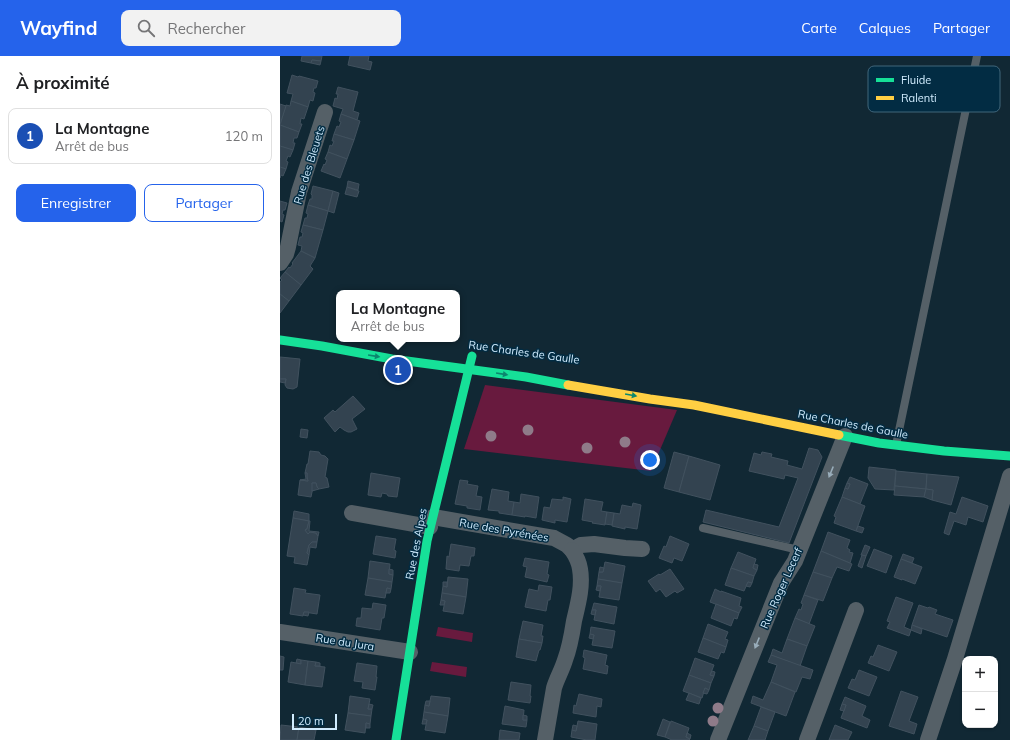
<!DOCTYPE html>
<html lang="fr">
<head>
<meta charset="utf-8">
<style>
  :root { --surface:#fff; --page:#f2f2f2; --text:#202124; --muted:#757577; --line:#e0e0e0; --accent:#2563eb }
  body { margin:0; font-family:Mulish,sans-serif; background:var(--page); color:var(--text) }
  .controls { position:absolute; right:12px; bottom:12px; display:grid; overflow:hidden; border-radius:8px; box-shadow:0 1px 3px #0004 }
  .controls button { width:36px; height:36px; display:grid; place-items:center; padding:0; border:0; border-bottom:1px solid var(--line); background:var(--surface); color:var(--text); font:20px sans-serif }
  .scale { position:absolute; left:12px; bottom:10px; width:45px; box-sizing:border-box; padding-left:4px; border:2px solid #d1ecfe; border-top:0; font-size:11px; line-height:14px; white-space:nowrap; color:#d1ecfe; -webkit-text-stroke:3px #022c43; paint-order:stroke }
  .you { position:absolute; left:370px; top:404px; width:14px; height:14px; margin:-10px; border:3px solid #fff; border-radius:50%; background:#1a73e8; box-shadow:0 0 0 6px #1a73e833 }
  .badge { display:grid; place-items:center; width:26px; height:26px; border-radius:50%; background:var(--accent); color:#fff; font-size:13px; font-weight:700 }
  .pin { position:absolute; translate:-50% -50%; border:2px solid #fff; box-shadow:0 1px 4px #0006 }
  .popup { position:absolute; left:56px; top:234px; width:124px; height:52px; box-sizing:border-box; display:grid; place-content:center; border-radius:8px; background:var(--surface); filter:drop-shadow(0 1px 3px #0005); font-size:13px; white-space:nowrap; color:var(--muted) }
  .popup b { font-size:15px; color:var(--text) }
  .popup::after { content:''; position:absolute; left:50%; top:100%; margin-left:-8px; border:8px solid transparent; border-top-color:var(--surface) }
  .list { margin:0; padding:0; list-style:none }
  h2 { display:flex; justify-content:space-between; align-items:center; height:52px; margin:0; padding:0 16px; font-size:17px }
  h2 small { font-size:13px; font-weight:400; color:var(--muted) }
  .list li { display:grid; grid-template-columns:26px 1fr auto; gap:12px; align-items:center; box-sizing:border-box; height:56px; margin:0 8px 8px; padding:0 8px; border:1px solid var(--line); border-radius:8px }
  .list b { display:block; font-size:15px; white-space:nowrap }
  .list p { margin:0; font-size:13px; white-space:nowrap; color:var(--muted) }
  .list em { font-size:13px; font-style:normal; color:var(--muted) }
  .actions { display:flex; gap:8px; padding:12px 16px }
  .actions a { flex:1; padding:9px 0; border:1px solid var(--accent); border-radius:8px; text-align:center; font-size:14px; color:var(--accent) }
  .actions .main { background:var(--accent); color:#fff }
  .icon { flex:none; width:22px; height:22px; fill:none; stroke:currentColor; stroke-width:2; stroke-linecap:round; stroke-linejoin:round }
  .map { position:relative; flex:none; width:730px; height:684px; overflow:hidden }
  header { display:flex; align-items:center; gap:24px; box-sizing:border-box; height:56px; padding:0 20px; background:var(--accent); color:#fff }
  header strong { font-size:19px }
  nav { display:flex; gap:22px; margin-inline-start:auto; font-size:14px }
  .search { width:280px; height:36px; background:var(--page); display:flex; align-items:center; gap:10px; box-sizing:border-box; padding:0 14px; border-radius:8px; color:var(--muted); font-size:15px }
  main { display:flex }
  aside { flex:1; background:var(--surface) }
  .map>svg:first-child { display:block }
</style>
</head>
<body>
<header>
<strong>Wayfind</strong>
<div class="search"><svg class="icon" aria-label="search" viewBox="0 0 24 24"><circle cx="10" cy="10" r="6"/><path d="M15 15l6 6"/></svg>Rechercher</div>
<nav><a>Carte</a><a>Calques</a><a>Partager</a></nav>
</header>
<main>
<aside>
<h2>À proximité<small></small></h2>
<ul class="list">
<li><span class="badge" style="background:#1a4fb4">1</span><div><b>La Montagne</b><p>Arrêt de bus</p></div><em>120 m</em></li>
</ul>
<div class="actions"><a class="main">Enregistrer</a><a>Partager</a></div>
</aside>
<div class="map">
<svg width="730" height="684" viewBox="0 0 730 684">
  <rect width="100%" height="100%" fill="#112834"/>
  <!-- green -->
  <g fill="#681a3e">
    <polygon points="205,329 397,354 371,415 184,393"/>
    <polygon points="158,571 193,577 192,586 156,580"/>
    <polygon points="152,606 187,611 186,621 150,615"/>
  </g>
  <!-- building -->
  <g fill="#334350" stroke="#41515e">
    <polygon points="22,0 42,0 41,5 32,4 31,7 21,5"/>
    <polygon points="70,0 89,0 88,5 92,6 90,14 68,9"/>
    <polygon points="32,4 41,5 40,9 31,7"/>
    <polygon points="12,19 18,21 19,20 38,25 36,32 34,32 33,36 35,37 33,45 30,44 28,51 11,45 13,38 7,37"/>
    <polygon points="58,31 78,36 73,55 79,57 77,64 61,58 63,53 53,50 55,42 57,43 58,38 56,38"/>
    <polygon points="11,45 28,51 24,63 21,62 20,68 22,68 19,76 0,69 6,49 10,50"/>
    <polygon points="0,48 6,50 0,68"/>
    <polygon points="61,58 80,65 74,84 54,78 57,70 59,71 61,66 59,65"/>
    <polygon points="0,69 19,76 17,82 14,82 13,87 15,87 13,94 0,90"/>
    <polygon points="54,78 74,84 67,103 48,96 50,89 52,90 54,85 52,85"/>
    <polygon points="0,90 13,94 10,101 8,100 6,105 8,106 6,113 0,111"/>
    <polygon points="48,96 67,103 60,122 41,115 44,108 45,109 47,104 45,103"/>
    <polygon points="0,111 6,113 3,120 1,119 0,122"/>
    <polygon points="68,125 79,128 78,134 67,131"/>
    <polygon points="33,130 53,135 48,155 28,149 30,143 32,143 32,139 31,138"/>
    <polygon points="67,131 79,135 77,141 65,138"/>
    <polygon points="53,135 59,137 54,157 48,155"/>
    <polygon points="0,145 7,147 5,154 3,154 2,158 4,159 2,166 0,165"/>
    <polygon points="28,149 48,155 43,174 23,169 25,162 27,162 28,158 26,157"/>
    <polygon points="23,169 43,174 35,202 21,195 22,190 18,189 20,181 22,181 23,177 21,176"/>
    <polygon points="21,195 35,202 30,210 33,213 21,229 5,216 9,211 10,212 13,208 12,207"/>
    <polygon points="5,216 21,229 9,245 0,238 0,226 2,224 0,222"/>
    <polygon points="0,238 9,245 0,257"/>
    <polygon points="0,301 20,303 17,331 13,333 7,332 5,329 6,323 0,323"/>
    <polygon points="0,323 6,323 5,327 0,326"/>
    <polygon points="73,340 85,353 72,363 77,373 71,376 68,376 64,374 60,371 55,376 44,362 53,354 55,356"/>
    <polygon points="21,373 28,374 27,382 20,381"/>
    <polygon points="529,392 538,394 542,401 509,487 423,466 426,454 499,471 518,422 505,419 504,423 469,415 474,397 481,399 482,396 492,398 491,401 508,405 507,409 522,413"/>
    <polygon points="30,395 39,396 41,399 45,400 48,403 45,421 47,422 49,431 39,433 37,431 36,427 32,427 33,431 31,441 18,439 20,424 28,425 27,421 27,417 25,417 27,408 28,408"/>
    <polygon points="394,396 409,400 399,436 384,432"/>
    <polygon points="409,400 440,409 430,444 399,436"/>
    <polygon points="589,411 616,414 614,434 595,433 588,422"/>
    <polygon points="616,415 647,418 646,433 615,430"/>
    <polygon points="25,417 27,417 27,421 28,425 20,424 26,423"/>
    <polygon points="91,417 120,422 117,441 108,440 107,438 102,437 101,441 88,439"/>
    <polygon points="647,418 679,421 671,449 652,444 653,434 646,433"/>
    <polygon points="570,421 588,428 580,448 562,441 565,432 568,433 570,428 567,427"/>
    <polygon points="180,424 188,425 187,428 198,430 196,440 202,441 200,454 187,452 187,450 175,448"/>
    <polygon points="32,427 36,427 37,431 39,433 32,435"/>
    <polygon points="567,427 570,428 568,433 565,432"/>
    <polygon points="615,430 646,433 644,441 614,439"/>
    <polygon points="212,433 229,436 228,445 234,446 232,459 219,457 219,455 208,454"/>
    <polygon points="646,433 653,434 652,444 644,441"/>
    <polygon points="241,438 259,441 256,462 245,460 245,461 232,459 234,446 240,447"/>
    <polygon points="283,441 291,443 287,466 275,464 275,467 262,464 264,451 270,452 272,443 283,444"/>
    <polygon points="562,441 585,450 576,475 554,467 556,461 554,460"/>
    <polygon points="682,441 708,450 703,466 688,461 686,469 674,465 669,479 664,477 670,456 676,458"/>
    <polygon points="305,443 323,446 321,455 327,456 325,469 312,467 313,466 302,464"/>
    <polygon points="353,447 361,449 357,473 345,471 345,473 332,470 334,457 340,458 342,449 352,451"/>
    <polygon points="14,455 29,458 29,465 13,462"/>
    <polygon points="327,456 334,457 332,469 325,468"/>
    <polygon points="13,462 29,465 27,473 25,474 28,478 30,476 36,477 38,480 37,486 32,486 29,489 27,497 29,499 27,509 14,507 15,501 7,500"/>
    <polygon points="29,465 30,465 29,475 39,476 38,480 36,477 30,476 28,478 25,474 27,473"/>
    <polygon points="578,470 584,472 582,477 576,475"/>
    <polygon points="548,476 570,484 567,492 570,494 569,496 573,497 570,507 541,495"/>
    <polygon points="96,480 116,483 114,494 116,495 115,502 93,498"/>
    <polygon points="390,480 409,488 402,505 394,502 392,507 379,502 384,490 386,491"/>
    <polygon points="32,486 37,486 36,492 30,491 29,499 27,497 29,489"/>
    <polygon points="171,488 195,492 194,500 191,500 189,510 180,509 179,515 166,513 167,500 169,501"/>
    <polygon points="585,489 590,491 586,500 581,499"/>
    <polygon points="594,493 612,500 606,517 587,510"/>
    <polygon points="541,495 572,508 569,515 557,511 552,522 533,516"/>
    <polygon points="458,496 476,503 473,512 477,514 474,520 451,512"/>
    <polygon points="623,498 634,502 632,507 621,503"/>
    <polygon points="582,499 586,500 582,512 578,510"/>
    <polygon points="245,502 269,506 267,518 269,519 267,526 245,521 247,511 243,510"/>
    <polygon points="621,503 642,511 635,528 622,523 622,524 614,521"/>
    <polygon points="90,505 110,508 109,518 113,519 112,526 88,522"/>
    <polygon points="325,506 345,510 342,527 318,523 319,516 323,516"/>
    <polygon points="474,508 478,509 477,514 473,512"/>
    <polygon points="320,511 324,512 323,516 319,516"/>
    <polygon points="451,512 474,520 472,527 468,526 464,535 445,529"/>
    <polygon points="109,513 113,514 113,519 109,518"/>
    <polygon points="390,513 404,533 397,537 395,535 386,541 380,533 376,536 368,525 379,518 380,519"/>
    <polygon points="533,516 552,522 543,545 524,539"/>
    <polygon points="168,521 188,523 186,541 162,537 163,530 167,531"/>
    <polygon points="88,522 112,526 111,533 107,532 105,542 85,539"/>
    <polygon points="318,523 342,527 339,544 319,541 321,530 317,530"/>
    <polygon points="163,526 167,526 167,531 163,530"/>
    <polygon points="468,526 472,527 470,531 466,530"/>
    <polygon points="259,529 272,531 270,544 268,544 266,555 245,551 249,533 258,535"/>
    <polygon points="317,530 321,530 320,535 316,534"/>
    <polygon points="14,532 26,534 25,537 40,539 37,558 24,556 23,560 10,558"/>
    <polygon points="107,532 111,533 110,537 106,537"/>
    <polygon points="435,533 441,536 441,535 461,542 459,550 462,551 459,557 430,546"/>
    <polygon points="162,537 186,541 183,558 163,555 165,545 161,544"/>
    <polygon points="524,539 538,544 529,568 515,562 519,553 521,554 523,548 521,547"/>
    <polygon points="616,541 633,547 624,571 631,574 629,580 607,572 610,566 607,565"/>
    <polygon points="161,544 165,545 164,549 160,549"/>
    <polygon points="93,547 106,549 104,562 102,562 100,574 76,570 77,562 81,562 82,552 92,553"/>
    <polygon points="314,547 337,551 334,568 314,564 316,554 312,554"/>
    <polygon points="436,548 459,557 457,563 454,562 451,570 431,562"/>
    <polygon points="639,549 648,552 649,551 657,554 655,558 673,564 667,581 632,569"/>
    <polygon points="312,554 316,554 315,559 311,558"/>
    <polygon points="24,556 29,556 28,560 23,559"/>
    <polygon points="515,562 535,570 527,590 507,583"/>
    <polygon points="243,565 263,569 261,580 263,580 262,587 239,583"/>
    <polygon points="428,568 448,576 445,583 448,584 446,591 423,582"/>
    <polygon points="632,569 642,573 641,578 631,574"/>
    <polygon points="311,571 335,575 332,592 312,589 314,579 310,578"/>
    <polygon points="310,578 314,579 313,583 309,582"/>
    <polygon points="423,582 446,591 444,597 441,596 438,603 418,596"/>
    <polygon points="239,583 262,587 260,594 259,594 256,605 236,601"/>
    <polygon points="507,583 527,590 520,610 491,599 493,593 502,597"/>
    <polygon points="598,589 617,596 609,615 588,607 591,600 593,601"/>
    <polygon points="304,594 327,599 325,609 328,610 327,618 303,613 305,602 303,601"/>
    <polygon points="491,599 533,614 530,623 522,621 516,636 491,626 497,609 488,606"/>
    <polygon points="0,600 4,601 3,614 0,614"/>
    <polygon points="415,602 434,609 430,619 434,620 431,627 409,619"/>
    <polygon points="17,603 21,604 21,608 16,607"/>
    <polygon points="21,604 28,605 25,629 8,626 11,606 21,608"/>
    <polygon points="28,605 36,606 35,610 45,611 42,631 25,629"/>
    <polygon points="36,606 40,607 40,610 35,610"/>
    <polygon points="77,607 97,610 96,621 97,621 95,634 82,632 83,626 74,625"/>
    <polygon points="579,614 597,621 589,640 568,632 572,623 575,624"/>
    <polygon points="432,615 435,616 434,620 430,619"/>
    <polygon points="409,619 431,627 429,634 425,632 422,642 403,635"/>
    <polygon points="231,626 251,629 250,640 251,640 250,647 228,644"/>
    <polygon points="491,626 515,636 506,660 471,647 473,640 483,644"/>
    <polygon points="425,632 429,634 427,638 423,637"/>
    <polygon points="621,635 638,641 629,665 637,668 634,678 609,670"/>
    <polygon points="409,637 421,642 419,648 406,644"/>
    <polygon points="299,638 322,643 321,651 317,650 316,661 293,657 294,649 296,650"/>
    <polygon points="70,640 90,643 88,653 92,653 91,660 68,657"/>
    <polygon points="151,640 170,642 168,660 144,656 145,649 149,650"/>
    <polygon points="565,641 586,650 582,660 590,664 587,672 561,662 566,649 562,648"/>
    <polygon points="146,645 150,645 149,650 145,649"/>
    <polygon points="89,648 93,649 92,653 88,653"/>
    <polygon points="562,648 566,649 564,655 560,654"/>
    <polygon points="225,650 244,654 243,664 247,664 246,671 222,668"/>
    <polygon points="481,651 495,656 488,675 474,670"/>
    <polygon points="144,656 168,660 165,677 145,674 147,664 143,663"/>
    <polygon points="68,657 91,660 90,668 86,667 85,677 65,674"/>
    <polygon points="243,659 247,660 247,664 243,664"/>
    <polygon points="143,663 147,664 146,668 142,668"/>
    <polygon points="383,663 390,666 385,681 377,679"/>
    <polygon points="298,665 317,668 315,684 307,684 291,681 292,674 296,675"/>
    <polygon points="391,665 409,672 406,681 410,683 409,684 392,684 385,681"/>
    <polygon points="86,667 90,668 90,672 86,672"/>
    <polygon points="1,669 19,671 17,684 0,684"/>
    <polygon points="293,669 297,670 296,675 292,674"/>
    <polygon points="555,669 572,676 568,684 549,684"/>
    <polygon points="474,670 488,675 485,684 468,684"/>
    <polygon points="19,671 36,674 34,684 17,684"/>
    <polygon points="220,674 240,677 239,684 219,684"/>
    <polygon points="407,677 411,679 410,683 406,681"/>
  </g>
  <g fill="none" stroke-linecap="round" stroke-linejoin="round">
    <!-- lane -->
    <g stroke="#556067" stroke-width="8">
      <polyline points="616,389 697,0"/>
      <polyline points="423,472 519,494"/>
    </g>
    <!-- street -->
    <g stroke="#556067" stroke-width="16">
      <polyline points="0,207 6,198 8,191 19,136 45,56"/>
      <polyline points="72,457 150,471"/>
      <polyline points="153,461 274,482 287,489 292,494 301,489 314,488 345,492 362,493"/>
      <polyline points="0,576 130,596"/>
      <path d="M265,684L274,632C277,622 282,614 285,604C290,591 292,578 294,565C298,548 303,530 300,513C299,506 296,500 292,494"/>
      <polyline points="438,684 501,527 515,505 565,380"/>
      <polyline points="527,684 576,554"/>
      <polyline points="648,684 675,603 730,420"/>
    </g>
    <!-- fast -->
    <g stroke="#16e098" stroke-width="9">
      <polyline points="0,284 42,290 112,303 246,321 288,329"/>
      <polyline points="559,379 599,387 664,395 730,400"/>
      <polyline points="116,684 147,485 192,300"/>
    </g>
    <!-- slow -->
    <polyline stroke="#ffcf43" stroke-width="9" points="288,329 370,343 414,349 559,379"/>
  </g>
  <!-- trees -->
  <g fill="#8f7b89">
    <circle cx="248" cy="374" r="5.5"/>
    <circle cx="211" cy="380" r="5.5"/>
    <circle cx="345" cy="386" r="5.5"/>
    <circle cx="307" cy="392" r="5.5"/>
    <circle cx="438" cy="652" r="5.5"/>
    <circle cx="433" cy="665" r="5.5"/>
  </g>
  <!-- one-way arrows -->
  <defs><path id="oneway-solid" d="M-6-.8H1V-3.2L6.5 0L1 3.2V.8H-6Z"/></defs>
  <g fill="#0c866e">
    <use href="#oneway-solid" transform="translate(94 300) rotate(9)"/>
    <use href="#oneway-solid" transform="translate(222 318) rotate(9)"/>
    <use href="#oneway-solid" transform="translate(351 339) rotate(10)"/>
  </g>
  <g fill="#99adba">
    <use href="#oneway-solid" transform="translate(551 416) rotate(112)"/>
    <use href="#oneway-solid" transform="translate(477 587) rotate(112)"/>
  </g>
  <g text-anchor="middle" stroke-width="3" stroke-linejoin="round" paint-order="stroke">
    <!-- street labels -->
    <g font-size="11" fill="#d1ecfe" stroke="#022c43">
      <text transform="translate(29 109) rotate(-73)" y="4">Rue des Bleuets</text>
      <text transform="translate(244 296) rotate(8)" y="4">Rue Charles de Gaulle</text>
      <text transform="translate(573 368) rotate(11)" y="4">Rue Charles de Gaulle</text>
      <text transform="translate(224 474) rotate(10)" y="4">Rue des Pyrénées</text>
      <text transform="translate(136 488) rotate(-79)" y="4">Rue des Alpes</text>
      <text transform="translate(501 532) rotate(-66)" y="4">Rue Roger Lecerf</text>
      <text transform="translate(65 586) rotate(9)" y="4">Rue du Jura</text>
    </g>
  </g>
  <!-- legend -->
  <rect x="588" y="10" width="132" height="46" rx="6" fill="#022c43" stroke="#40667b" stroke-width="1"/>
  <rect x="596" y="22" width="18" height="4" fill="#16e098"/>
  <rect x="596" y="40" width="18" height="4" fill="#ffcf43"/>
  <g font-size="11" fill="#d1ecfe">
    <text x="621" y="28">Fluide</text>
    <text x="621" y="46">Ralenti</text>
  </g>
</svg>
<div class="controls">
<button>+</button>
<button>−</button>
</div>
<div class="scale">20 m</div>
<div class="you"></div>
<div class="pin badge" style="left:118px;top:314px;background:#1a4fb4">1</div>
<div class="popup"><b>La Montagne</b>Arrêt de bus</div>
</div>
</main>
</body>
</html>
